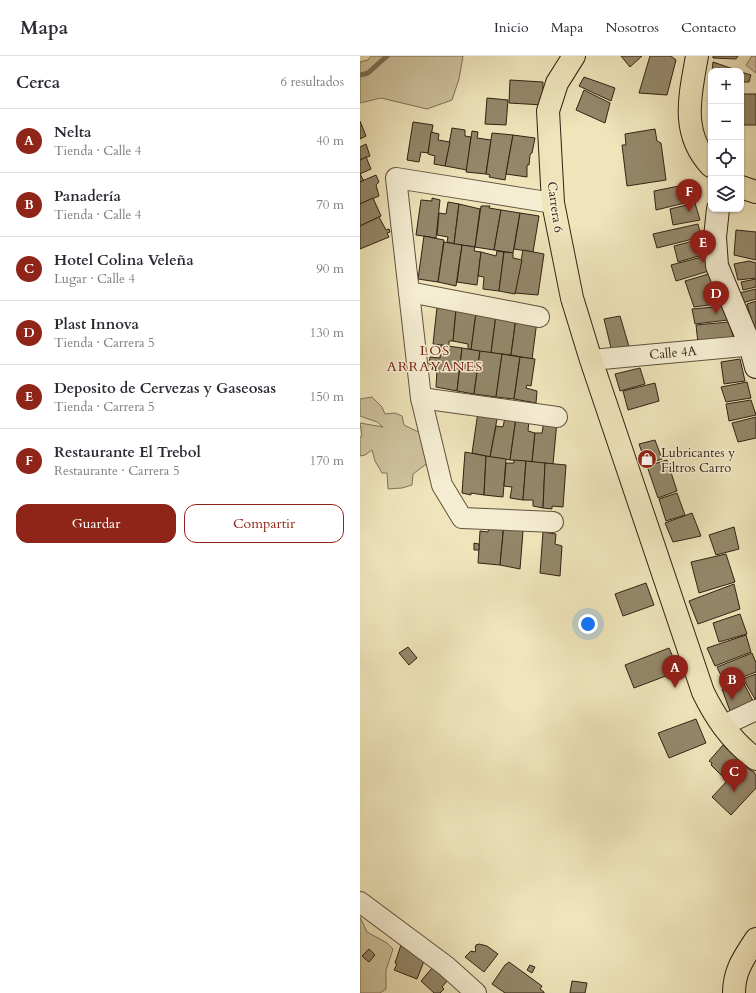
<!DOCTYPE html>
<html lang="es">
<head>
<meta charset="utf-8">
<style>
  :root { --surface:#fff; --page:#f7f7f7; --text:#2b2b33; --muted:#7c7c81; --line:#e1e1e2; --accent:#8f2418 }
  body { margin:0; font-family:Cardo,serif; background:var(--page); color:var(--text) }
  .controls { position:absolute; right:12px; top:12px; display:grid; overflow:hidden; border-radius:8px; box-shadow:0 1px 3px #0004 }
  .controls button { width:36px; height:36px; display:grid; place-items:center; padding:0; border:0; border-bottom:1px solid var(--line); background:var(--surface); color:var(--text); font:20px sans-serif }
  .you { position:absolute; left:228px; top:568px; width:14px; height:14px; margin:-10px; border:3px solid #fff; border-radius:50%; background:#1a73e8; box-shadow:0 0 0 6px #1a73e833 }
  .badge { display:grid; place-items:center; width:26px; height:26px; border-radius:50%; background:var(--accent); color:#fff; font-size:13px; font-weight:700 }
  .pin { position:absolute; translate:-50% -33px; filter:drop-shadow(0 1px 2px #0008) }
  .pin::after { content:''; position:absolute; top:21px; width:14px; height:12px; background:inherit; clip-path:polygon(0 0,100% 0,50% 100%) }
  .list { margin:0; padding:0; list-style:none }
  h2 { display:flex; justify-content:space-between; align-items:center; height:52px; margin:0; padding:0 16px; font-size:17px }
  h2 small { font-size:13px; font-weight:400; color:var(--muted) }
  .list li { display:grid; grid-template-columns:26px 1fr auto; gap:12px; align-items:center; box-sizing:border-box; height:64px; padding:0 16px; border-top:1px solid var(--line) }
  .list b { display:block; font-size:15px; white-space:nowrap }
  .list p { margin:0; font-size:13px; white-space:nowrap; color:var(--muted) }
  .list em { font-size:13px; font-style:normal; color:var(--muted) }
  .actions { display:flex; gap:8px; padding:12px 16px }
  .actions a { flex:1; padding:9px 0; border:1px solid var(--accent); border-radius:12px; text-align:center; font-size:14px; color:var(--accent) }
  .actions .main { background:var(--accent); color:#fff }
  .icon { flex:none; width:22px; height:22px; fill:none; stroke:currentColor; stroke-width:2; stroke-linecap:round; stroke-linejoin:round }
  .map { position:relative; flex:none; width:396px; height:937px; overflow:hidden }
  header { display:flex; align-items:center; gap:24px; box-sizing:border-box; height:56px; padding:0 20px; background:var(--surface); border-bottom:1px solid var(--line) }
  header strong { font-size:19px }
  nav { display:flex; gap:22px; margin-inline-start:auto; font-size:14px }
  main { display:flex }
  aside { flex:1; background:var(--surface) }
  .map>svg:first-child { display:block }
</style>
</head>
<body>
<header>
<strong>Mapa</strong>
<nav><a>Inicio</a><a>Mapa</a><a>Nosotros</a><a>Contacto</a></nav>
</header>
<main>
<aside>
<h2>Cerca<small>6 resultados</small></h2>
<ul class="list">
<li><span class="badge">A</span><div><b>Nelta</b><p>Tienda · Calle 4</p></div><em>40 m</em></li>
<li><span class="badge">B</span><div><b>Panadería</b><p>Tienda · Calle 4</p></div><em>70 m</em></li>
<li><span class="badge">C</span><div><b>Hotel Colina Veleña</b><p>Lugar · Calle 4</p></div><em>90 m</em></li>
<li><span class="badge">D</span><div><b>Plast Innova</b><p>Tienda · Carrera 5</p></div><em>130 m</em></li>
<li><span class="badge">E</span><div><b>Deposito de Cervezas y Gaseosas</b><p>Tienda · Carrera 5</p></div><em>150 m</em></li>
<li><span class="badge">F</span><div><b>Restaurante El Trebol</b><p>Restaurante · Carrera 5</p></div><em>170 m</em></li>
</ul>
<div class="actions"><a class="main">Guardar</a><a>Compartir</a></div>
</aside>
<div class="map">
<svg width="396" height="937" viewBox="0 0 396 937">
  <rect width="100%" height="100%" fill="#efe4ba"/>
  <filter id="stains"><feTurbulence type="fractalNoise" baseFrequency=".005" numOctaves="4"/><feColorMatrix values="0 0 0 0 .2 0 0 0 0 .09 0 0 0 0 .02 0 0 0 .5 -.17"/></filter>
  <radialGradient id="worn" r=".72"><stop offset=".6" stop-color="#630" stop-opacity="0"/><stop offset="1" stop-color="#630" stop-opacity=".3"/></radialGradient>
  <!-- green -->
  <g fill="#cfc39e" stroke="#807258">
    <polygon points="11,0 103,0 99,23 92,44 67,53 21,42 0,47 0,6 8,4"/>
    <polygon points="392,0 396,0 396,17 386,9"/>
    <polygon points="12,341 22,351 25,358 35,357 42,360 44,369 69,381 69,406 53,418 52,429 42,432 28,433 27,417 22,417 15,405 12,394 5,399 0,400 0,381 2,380 0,367 23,371 17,366 0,360 0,343"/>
    <polygon points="0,861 7,876 27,887 33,893 26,914 26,933 20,937 0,937"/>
  </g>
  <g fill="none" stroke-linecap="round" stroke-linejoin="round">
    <!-- stream -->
    <polyline stroke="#7c6f55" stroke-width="5" points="0,19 8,17 27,0"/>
  </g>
  <!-- building -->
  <g fill="#94876a" stroke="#312213">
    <polygon points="261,0 282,0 270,11"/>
    <polygon points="290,0 311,0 316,4 307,39 279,37"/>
    <polygon points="353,0 378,0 376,3 353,2"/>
    <polygon points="353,6 379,15 352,15"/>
    <polygon points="381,16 391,19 389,26 381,26"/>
    <polygon points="224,21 255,32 251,45 219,30"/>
    <polygon points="150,24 183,26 183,49 149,47"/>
    <polygon points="224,34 250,47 245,67 216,54"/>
    <rect x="349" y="37" width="2" height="34"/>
    <rect x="381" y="38" width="15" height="31"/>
    <polygon points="127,42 148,44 146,69 125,68"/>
    <polygon points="0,65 6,80 0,83"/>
    <polygon points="53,66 73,69 68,97 61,96 59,106 47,104"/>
    <polygon points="92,72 105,74 105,80 111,81 107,114 85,110"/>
    <polygon points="295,73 297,85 301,87 306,124 267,130 262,89 266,89 265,78"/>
    <polygon points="112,75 118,76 117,82 131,84 126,118 106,116"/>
    <polygon points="71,76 79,78 78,84 90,86 85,110 74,108 75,100 68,98"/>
    <polygon points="132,77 153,79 145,124 129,121 130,119 126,118"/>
    <polygon points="153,79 175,82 172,97 171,97 170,99 169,109 167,109 167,121 146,118"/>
    <polygon points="6,88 10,100 0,104 0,91"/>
    <polygon points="6,101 11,113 0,118 4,125 0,126 0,104"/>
    <polygon points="16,119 19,126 16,129 19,140 0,148 0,126"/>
    <polygon points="329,128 333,145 296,154 294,135"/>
    <polygon points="13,142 21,160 0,170 0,148"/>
    <polygon points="72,142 80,144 76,182 56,179 61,144 72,145"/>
    <polygon points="88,146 99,148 94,188 87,186 88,181 77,179 79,157 86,158"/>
    <polygon points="335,147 340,164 313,169 310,153"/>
    <polygon points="99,148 120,153 115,191 94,188"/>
    <polygon points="121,150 130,150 129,152 141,154 134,194 115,191"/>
    <polygon points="141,154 160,157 153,197 134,194"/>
    <polygon points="160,157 179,160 173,196 154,193"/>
    <polygon points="19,161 26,174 29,173 30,176 27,177 29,181 0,193 0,170"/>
    <polygon points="338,168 341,181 297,192 293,178"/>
    <polygon points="376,174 396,176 396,204 374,199"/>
    <polygon points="64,180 84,184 78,226 58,223"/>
    <polygon points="341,183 346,198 318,206 314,190"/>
    <polygon points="84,186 102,189 96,230 78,226"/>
    <polygon points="102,189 115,191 114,195 121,196 117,229 97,226"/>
    <polygon points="163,194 184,198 178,239 155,237"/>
    <polygon points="137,195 144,196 139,235 123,233 124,221 118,220 121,196 136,200"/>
    <polygon points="144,196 153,197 153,202 162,204 155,238 139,235"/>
    <polygon points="346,200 352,214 316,225 311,209"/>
    <polygon points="389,205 396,207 396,222 378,224 374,208"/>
    <polygon points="352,217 364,247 334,251 325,225"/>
    <polygon points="396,223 396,231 383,234 381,226"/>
    <polygon points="396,233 396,243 382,247 379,237"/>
    <polygon points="396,245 396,278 395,278 387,248"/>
    <polygon points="364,250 368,264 335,268 332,253"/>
    <polygon points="77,251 96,254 93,285 89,285 89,290 73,288"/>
    <polygon points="96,254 116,257 111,294 108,293 108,288 93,285"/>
    <polygon points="116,257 136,259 131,297 111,294"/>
    <polygon points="136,259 156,262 151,299 131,297"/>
    <polygon points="260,260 270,294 252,296 244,263"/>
    <polygon points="156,262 177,265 172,303 151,299"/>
    <polygon points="369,266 374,283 338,287 336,269"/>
    <polygon points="81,289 102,292 97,335 76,331 77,314 72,314 73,309 69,308 70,301 80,302"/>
    <polygon points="102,292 120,295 114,338 97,335"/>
    <polygon points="120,295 142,298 136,341 114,338"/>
    <polygon points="142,298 160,301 154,343 136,341"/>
    <polygon points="160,301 175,303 171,330 167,329 166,332 177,335 176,347 154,343"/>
    <polygon points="380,303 385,325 364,328 361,306"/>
    <polygon points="280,312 285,328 260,335 255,318"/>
    <polygon points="387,326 391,342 366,346 361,331"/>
    <polygon points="295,327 299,345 268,354 263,335"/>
    <polygon points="391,344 396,359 369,365 366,348"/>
    <polygon points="118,356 128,361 137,363 130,401 112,397"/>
    <polygon points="145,361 156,362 150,404 130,401 136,370 143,371"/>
    <polygon points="396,361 396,382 378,386 372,367"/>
    <polygon points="156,362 169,364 168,375 175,377 172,406 150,404"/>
    <polygon points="184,365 197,365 193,408 172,406 175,377 182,377"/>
    <polygon points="295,384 302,403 286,408 279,388"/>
    <polygon points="105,396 126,400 124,439 111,437 111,439 102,437"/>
    <polygon points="126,400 146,403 143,441 124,439"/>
    <polygon points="154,404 166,405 163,444 150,442 152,431 144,430 146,407 154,407"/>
    <polygon points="307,404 317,435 298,442 287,410"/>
    <polygon points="166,405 185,407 183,452 173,450 173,444 163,444"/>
    <polygon points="185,407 206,409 203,451 192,450 192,453 183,452"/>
    <polygon points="317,437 325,459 306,465 299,443"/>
    <polygon points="332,457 341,480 313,486 305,467"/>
    <polygon points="130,466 144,467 140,509 118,507 120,475 128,476"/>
    <polygon points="144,468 163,475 160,513 140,509"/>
    <polygon points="374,471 379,493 356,499 349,479"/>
    <polygon points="183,476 196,478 195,488 202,490 200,520 180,517"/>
    <polygon points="114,487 119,488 119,494 114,494"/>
    <polygon points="366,498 375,526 339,537 331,506"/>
    <polygon points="286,527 294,549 263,560 255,538"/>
    <polygon points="374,528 380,553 338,568 329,545"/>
    <polygon points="380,558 387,578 359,586 353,567"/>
    <polygon points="386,579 391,596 355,610 347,592"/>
    <polygon points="48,591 57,602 49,609 39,597"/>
    <polygon points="309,592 319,615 274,632 265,609"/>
    <polygon points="392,597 396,607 396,616 365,628 357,611"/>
    <polygon points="396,618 396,643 395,643 383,623"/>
    <polygon points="382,624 393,645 370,655 362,633"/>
    <polygon points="336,663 346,687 309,702 298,677"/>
    <polygon points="363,689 383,708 367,725 351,709 352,707 349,705"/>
    <polygon points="383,708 390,714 394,716 396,720 396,732 371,759 352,741"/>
    <polygon points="119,888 127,890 138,898 124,916 105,901 111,895 115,896 116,893 115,892 116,889"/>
    <polygon points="41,889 66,900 57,923 34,914 37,908 35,907"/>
    <polygon points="9,893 15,899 9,906 2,900"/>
    <polygon points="77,906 92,919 82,931 84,933 80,937 74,937 61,925"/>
    <polygon points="149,906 182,930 180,933 184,936 184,937 145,937 132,928 145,909"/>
    <polygon points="170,909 175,911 172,917 167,914"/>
    <polygon points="212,925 227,927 225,937 210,937"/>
  </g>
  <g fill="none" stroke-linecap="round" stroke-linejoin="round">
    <!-- street casing -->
    <g stroke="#60523d" stroke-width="22">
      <g id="street">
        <polyline points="193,147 36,122 61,342 82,429 102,462 193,466"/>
        <polyline points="49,236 179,261"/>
        <polyline points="231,304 396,289"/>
        <polyline points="61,342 197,361"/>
        <polyline points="362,670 396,654"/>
        <polyline points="0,846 86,910 116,937"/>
      </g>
    </g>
    <!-- secondary casing -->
    <g stroke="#312213" stroke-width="24">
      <polyline id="secondary" points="358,153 355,181 357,210 390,289 396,311"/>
    </g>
    <!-- primary casing -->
    <g stroke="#312213" stroke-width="24">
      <g id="primary">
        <path d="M214,0L197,27L188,55L193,147L212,242L231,304L343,636C356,663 372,686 396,703"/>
        <path d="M337,0C330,40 320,77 351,110"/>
        <polyline points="381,131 396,136"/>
        <path d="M374,937C374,915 384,901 396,883"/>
      </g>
    </g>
    <!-- street -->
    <use href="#street" stroke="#f5edd2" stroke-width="20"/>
    <!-- secondary -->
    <use href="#secondary" stroke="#f5edd2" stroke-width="22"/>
    <!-- primary -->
    <use href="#primary" stroke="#efe4ba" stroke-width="22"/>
  </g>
  <!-- icons -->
  <defs>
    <g id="shop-disc" transform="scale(1)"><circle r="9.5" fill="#8f2418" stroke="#f5edd2"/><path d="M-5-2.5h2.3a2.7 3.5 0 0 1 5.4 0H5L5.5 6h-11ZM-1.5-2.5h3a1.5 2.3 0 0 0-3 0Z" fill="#fff"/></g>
  </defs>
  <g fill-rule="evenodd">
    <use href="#shop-disc" x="287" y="403"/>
  </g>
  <g text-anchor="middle" stroke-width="3" stroke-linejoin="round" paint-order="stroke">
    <!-- street labels -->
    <g font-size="13" fill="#312213" stroke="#f5edd2">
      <text transform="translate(196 151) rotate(82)" y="5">Carrera 6</text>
      <text transform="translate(313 296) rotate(-5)" y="5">Calle 4A</text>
    </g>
    <!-- poi labels -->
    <g font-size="13" fill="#312213" stroke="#f5edd2" text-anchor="start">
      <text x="301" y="401">Lubricantes y<tspan x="301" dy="15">Filtros Carro</tspan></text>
    </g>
    <!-- neighbourhood labels -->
    <g font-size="14" letter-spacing="1" fill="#7a1f14" stroke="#f5edd2">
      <text x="75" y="299">LOS<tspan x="75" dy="16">ARRAYANES</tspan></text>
    </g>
  </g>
  <rect width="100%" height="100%" filter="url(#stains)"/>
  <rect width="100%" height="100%" fill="url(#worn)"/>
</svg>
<div class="controls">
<button>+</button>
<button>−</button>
<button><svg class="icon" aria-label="locate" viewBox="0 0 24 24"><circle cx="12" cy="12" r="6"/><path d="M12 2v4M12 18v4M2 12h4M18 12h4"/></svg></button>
<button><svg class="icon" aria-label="layers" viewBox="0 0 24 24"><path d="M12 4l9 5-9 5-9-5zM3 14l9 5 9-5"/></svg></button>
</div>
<div class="you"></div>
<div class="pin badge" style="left:315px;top:632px">A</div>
<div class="pin badge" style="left:372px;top:644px">B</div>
<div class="pin badge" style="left:374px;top:736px">C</div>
<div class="pin badge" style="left:356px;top:258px">D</div>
<div class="pin badge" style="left:343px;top:207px">E</div>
<div class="pin badge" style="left:329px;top:156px">F</div>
</div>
</main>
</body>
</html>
